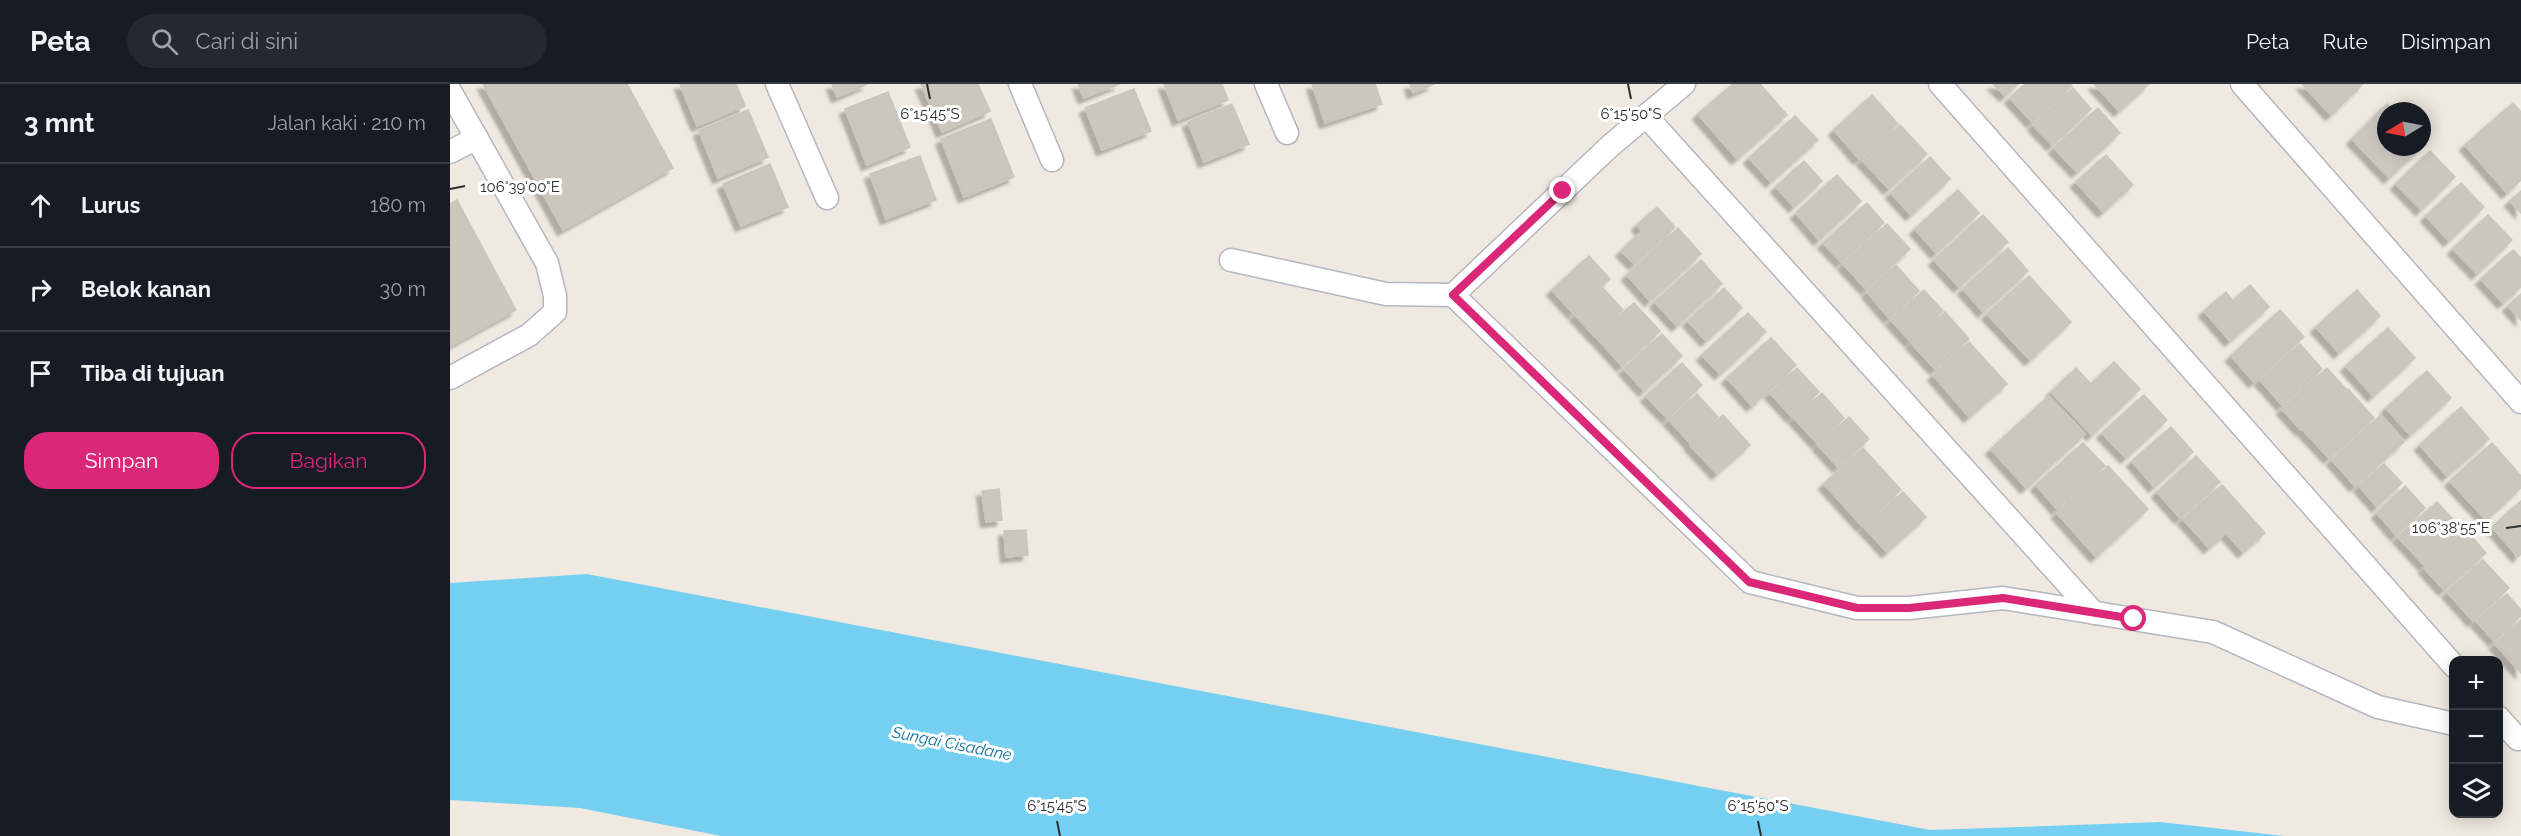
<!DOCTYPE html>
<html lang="id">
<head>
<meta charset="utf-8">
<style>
  :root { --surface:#171b24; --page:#242831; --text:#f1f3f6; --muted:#9ea1a6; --line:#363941; --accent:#db2777 }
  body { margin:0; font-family:Raleway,sans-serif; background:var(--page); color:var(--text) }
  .controls { position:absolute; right:18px; bottom:18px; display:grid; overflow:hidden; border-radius:12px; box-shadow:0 3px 15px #0003 }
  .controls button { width:54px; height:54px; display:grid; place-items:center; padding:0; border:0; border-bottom:2px solid var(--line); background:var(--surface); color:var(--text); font:30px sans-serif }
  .compass { position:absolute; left:1927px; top:18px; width:54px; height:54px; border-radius:50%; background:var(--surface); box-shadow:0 3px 15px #0003; rotate:260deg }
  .stop { position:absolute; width:18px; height:18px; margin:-14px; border:4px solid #db2777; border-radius:50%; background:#fff }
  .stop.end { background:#db2777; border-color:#fff; box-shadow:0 2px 6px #0008 }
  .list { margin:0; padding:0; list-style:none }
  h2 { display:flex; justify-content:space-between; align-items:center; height:78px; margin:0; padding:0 24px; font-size:26px }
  h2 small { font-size:20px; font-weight:400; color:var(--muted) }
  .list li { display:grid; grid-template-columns:39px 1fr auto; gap:18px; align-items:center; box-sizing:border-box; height:84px; padding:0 24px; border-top:2px solid var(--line) }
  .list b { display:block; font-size:22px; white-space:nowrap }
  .list em { font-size:20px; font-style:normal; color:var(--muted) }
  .actions { display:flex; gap:12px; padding:18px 24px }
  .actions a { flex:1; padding:14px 0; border:2px solid var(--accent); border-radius:24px; text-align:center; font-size:21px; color:var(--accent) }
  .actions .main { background:var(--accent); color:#fff }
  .icon { flex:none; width:33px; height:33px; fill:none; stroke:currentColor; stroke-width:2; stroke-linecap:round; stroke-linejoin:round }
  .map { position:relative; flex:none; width:2071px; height:752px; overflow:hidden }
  header { display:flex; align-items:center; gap:36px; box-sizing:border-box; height:84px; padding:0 30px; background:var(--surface); border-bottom:2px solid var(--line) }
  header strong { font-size:28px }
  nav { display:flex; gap:33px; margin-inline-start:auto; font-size:21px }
  .search { width:420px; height:54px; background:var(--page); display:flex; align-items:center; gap:15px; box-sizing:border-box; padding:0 21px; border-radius:33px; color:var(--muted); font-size:22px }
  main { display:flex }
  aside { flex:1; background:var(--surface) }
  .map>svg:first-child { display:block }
</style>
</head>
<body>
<header>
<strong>Peta</strong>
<div class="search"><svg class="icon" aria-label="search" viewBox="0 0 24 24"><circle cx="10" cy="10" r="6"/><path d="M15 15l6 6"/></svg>Cari di sini</div>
<nav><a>Peta</a><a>Rute</a><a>Disimpan</a></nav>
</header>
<main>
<aside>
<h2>3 mnt<small>Jalan kaki · 210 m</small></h2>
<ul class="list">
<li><svg class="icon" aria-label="ahead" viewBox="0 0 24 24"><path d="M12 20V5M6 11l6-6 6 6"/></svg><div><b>Lurus</b></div><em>180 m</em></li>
<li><svg class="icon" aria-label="right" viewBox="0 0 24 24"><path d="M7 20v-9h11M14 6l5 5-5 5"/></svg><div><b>Belok kanan</b></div><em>30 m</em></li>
<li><svg class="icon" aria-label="arrive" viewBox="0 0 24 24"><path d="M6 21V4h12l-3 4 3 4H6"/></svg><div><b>Tiba di tujuan</b></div></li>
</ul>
<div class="actions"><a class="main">Simpan</a><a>Bagikan</a></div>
</aside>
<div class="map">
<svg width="2071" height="752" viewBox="0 0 2071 752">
  <defs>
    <filter id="shadow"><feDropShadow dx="-5.5" dy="5.5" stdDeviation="1.5" flood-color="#0004"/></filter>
  </defs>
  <rect width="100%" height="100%" fill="#efe9e1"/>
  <!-- water -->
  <polygon fill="#75cff0" points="137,490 1480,746 1710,738 1834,752 271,752 130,724 0,716 0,499"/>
  <!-- building -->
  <g fill="#cbc7bf" stroke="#cbc5ba" stroke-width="1.5" filter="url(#shadow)">
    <polygon points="33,0 177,0 223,84 113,146"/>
    <polygon points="230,0 286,0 295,22 247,42"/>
    <polygon points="382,0 418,0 387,13"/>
    <polygon points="471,0 528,0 540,27 492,48"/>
    <polygon points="628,0 670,0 634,14"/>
    <polygon points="714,0 772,0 778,16 728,36"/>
    <polygon points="862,0 925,0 932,20 875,39"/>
    <polygon points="960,0 984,0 963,9"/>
    <polygon points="1283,0 1310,0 1337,31 1287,75 1248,30"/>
    <polygon points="1543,0 1568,0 1555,12"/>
    <polygon points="1575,0 1620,0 1622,2 1582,38 1560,14"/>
    <polygon points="1644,0 1699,0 1669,27"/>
    <polygon points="1852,0 1913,0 1881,31"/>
    <polygon points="1623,4 1641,25 1602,61 1583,41"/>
    <polygon points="684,5 701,47 652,66 635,24"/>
    <polygon points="438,8 460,63 417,81 395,25"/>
    <polygon points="1422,11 1448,40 1409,75 1384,46"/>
    <polygon points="2063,19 2071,28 2071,96 2057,109 2015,61"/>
    <polygon points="782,20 799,60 754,78 738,38"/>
    <polygon points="1937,20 1943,27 1936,27 1936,63 1972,63 1972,57 1975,60 1939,94 1902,55"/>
    <polygon points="1648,24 1670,49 1627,88 1604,64"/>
    <polygon points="298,26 318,73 268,94 249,47"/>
    <polygon points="1345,32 1368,56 1321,98 1299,74"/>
    <polygon points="541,35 564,93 514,113 491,55"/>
    <polygon points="1450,41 1477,70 1439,105 1412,76"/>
    <polygon points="1980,67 2005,93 1971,126 1946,100"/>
    <polygon points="1656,71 1683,101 1653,128 1626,98"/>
    <polygon points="470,72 486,116 436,135 420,90"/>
    <polygon points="1480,73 1500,95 1461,131 1441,109"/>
    <polygon points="1354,77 1372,97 1344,123 1326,103"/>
    <polygon points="320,80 338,123 291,142 273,100"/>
    <polygon points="1387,91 1411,117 1369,156 1346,129"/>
    <polygon points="2011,99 2034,123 1999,157 1976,132"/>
    <polygon points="1508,106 1529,129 1486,169 1465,145"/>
    <polygon points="2071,107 2071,129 2060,117"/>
    <polygon points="7,116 66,226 0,262 0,120"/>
    <polygon points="1417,119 1434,139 1391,178 1373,159"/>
    <polygon points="1207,123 1225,143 1184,180 1171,167 1192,147 1187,141"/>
    <polygon points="1533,131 1558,158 1509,203 1484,176"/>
    <polygon points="2038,131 2062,156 2027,190 2003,165"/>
    <polygon points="1437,140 1460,165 1416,205 1393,180"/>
    <polygon points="1228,144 1251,170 1200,217 1177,191"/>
    <polygon points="1558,164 1578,187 1533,228 1513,205"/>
    <polygon points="2063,166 2071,174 2071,203 2053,219 2031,195"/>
    <polygon points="1139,172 1160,195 1123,229 1102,206"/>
    <polygon points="1251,176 1272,200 1227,242 1205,218"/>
    <polygon points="1446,181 1469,207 1439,234 1417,208"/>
    <polygon points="1579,192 1621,238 1580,276 1537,230"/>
    <polygon points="1800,201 1819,223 1780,257 1754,227 1776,208 1783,217"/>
    <polygon points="1153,204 1173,226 1145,253 1125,231"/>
    <polygon points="1274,204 1292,224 1256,257 1238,237"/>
    <polygon points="1474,206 1493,227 1460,257 1441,236"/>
    <polygon points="1907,206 1930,232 1889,269 1866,243"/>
    <polygon points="2071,210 2071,236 2058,222"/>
    <polygon points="1184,219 1210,247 1172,282 1146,253"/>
    <polygon points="1830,226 1854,253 1804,298 1781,272"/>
    <polygon points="1495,228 1519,255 1485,285 1461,259"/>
    <polygon points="1298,229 1316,248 1270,290 1252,271"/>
    <polygon points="1938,244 1965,274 1923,312 1896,282"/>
    <polygon points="1212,250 1232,272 1194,307 1174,285"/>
    <polygon points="1321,254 1346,281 1302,322 1277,294"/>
    <polygon points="1519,258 1557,300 1519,333 1483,291"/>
    <polygon points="1850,260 1872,285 1832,321 1810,296"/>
    <polygon points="1664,278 1690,305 1642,351 1601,308 1626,284 1641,300"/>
    <polygon points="1232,279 1252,301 1217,334 1196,312"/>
    <polygon points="1347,284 1369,308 1342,333 1320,309"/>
    <polygon points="1877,284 1896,305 1851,346 1832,325"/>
    <polygon points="1977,287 2001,314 1960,351 1936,324"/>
    <polygon points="1898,305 1924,334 1879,374 1853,346"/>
    <polygon points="1372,309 1394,334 1367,359 1344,334"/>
    <polygon points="1247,310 1268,333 1240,359 1219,336"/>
    <polygon points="1694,311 1717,336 1676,374 1652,349"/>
    <polygon points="1599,312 1635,350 1576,404 1541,365"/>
    <polygon points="2011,323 2039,355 1997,392 1970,361"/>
    <polygon points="1273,331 1300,361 1267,390 1240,361"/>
    <polygon points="1931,331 1954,358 1905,402 1882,376"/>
    <polygon points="1399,333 1419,355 1388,383 1368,361"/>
    <polygon points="1721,343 1743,368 1704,403 1682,377"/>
    <polygon points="1633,359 1655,382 1607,425 1586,401"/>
    <polygon points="2042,359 2071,392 2071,404 2036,436 2000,397"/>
    <polygon points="1413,364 1451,406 1412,442 1374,400"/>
    <polygon points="1746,372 1770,398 1730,434 1707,408"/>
    <polygon points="1934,380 1952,399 1927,423 1909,402"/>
    <polygon points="1658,382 1698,425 1646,473 1607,429"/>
    <polygon points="1772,401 1815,449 1793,468 1776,449 1759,464 1733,435"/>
    <polygon points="1955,402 1975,424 1946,451 1927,429"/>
    <polygon points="549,405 552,436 536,438 532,407"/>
    <polygon points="1453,408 1476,433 1437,468 1414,443"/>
    <polygon points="2071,417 2071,470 2068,473 2042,443"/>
    <polygon points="1987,418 2013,446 1974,481 1948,453"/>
    <polygon points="576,446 578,471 556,473 554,447"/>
    <polygon points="2016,446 2036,469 1994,506 1974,484"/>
    <polygon points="2033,476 2059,504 2023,537 1997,508"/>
    <polygon points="2057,510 2071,526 2071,532 2044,557 2026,537"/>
    <polygon points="2071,536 2071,589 2045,560"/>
  </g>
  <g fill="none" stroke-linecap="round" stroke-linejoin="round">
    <!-- street casing -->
    <g stroke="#b4b7c1" stroke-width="25">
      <g id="street">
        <polyline points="327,0 377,114"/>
        <polyline points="570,0 602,76"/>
        <polyline points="816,0 837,49"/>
        <polyline points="1234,0 1160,62 1003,211 1300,498 1407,524 1459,524 1553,514 1763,548 1928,623 2004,640"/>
        <polyline points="1490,0 2004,582"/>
        <polyline points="1792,0 2071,318"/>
        <polyline points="0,7 97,179 105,212 105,228 79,251 0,294"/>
        <polyline points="1196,32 1644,529"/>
        <polyline points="0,68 27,54"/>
        <polyline points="781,176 936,210 1003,211"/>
        <polyline points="2048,633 2068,655"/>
      </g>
    </g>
    <!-- street -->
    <use href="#street" stroke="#fff" stroke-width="22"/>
  </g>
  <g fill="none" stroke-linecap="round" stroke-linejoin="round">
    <!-- route -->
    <polyline stroke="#db2777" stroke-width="8" points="1113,107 1003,211 1299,498 1407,524 1459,524 1553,514 1684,535"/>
  </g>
  <!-- ticks -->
  <path fill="none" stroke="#2e2e2e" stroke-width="2" d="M477,0L480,15M1178,0L1181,15M0,105L15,102M2056,444L2071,442M607,737L610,752M1308,737L1311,752"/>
  <g text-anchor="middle" stroke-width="6" stroke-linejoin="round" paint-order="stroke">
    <!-- water labels -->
    <g font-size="16" font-style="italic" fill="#0d6fa3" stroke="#fff">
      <text transform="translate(502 659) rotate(11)" y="6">Sungai Cisadane</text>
    </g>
  </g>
  <g font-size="15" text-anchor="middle" fill="#2e2e2e" stroke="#fff" stroke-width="6" stroke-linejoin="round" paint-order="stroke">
    <text x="480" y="35">6°15'45"S</text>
    <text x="1181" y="35">6°15'50"S</text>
    <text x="70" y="108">106°39'00"E</text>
    <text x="2001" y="449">106°38'55"E</text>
    <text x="607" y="727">6°15'45"S</text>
    <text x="1308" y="727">6°15'50"S</text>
  </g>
</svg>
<div class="controls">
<button>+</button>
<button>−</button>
<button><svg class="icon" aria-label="layers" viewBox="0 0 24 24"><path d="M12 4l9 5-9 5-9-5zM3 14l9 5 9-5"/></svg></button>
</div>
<svg class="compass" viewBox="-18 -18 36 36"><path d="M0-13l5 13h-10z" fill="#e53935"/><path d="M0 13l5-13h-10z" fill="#9ea1a6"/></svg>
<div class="stop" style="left:1684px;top:535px"></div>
<div class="stop end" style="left:1113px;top:107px"></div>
</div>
</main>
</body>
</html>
